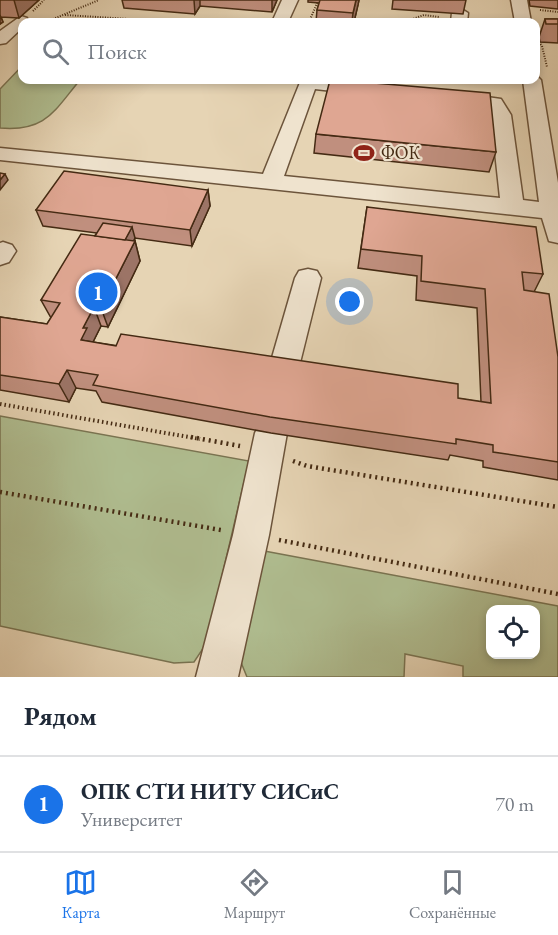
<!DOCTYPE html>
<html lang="ru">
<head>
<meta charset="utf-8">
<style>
  :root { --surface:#fff; --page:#f6f6f7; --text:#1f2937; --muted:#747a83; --line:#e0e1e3; --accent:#1a73e8 }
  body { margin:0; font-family:"EB Garamond",serif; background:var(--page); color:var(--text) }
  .controls { position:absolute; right:18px; bottom:18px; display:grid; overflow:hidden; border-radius:12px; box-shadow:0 3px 9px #0003 }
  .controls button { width:54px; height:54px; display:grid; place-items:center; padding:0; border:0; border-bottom:2px solid var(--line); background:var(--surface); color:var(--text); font:30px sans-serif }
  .you { position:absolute; left:350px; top:302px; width:21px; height:21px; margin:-15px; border:4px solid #fff; border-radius:50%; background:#1a73e8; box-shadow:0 0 0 9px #1a73e833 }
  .badge { display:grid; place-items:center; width:39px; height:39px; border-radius:50%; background:var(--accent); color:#fff; font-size:20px; font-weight:700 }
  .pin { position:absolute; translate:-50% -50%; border:3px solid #fff; box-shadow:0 2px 6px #0006 }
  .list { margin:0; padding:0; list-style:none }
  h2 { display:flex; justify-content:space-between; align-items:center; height:78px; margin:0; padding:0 24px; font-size:26px }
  h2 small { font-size:20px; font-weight:400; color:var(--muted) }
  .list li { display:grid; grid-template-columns:39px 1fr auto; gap:18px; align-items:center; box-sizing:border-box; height:96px; padding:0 24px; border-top:2px solid var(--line) }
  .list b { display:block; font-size:22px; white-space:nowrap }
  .list p { margin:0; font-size:20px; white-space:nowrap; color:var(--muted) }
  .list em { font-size:20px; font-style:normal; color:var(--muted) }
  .icon { flex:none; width:33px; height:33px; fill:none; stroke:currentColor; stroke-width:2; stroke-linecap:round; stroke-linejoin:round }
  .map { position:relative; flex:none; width:558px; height:677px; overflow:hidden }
  .search { position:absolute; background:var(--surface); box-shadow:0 3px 9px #0003; left:18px; right:18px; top:18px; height:66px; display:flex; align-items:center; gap:15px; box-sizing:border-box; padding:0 21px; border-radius:12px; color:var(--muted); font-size:22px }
  .sheet { height:174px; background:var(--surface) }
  nav { display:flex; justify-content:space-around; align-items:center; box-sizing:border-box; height:84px; border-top:2px solid var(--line); background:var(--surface); font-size:16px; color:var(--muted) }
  nav a { display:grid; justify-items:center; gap:3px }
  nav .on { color:var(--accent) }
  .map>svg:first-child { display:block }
</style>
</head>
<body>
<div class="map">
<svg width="558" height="677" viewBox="0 0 558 677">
  <rect width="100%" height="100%" fill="#e6d4b4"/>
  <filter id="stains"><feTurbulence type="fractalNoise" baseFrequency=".00333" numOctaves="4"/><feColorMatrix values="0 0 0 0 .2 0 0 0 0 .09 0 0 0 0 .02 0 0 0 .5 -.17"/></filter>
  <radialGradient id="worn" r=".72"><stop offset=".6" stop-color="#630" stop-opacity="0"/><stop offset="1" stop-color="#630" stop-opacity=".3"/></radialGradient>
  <!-- green -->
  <g fill="#b0be91" stroke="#7a7452" stroke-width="1.5" fill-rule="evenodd">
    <path d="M22,66V80H80C54,111 46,132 0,128V89Z"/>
    <polygon points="0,416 249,461 206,644 194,662 174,663 0,626"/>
    <path d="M259,550L558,606V677H463V666L405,654L404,677H247L240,660ZM490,610H536V654H490Z"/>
  </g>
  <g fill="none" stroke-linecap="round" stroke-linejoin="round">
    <!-- minor casing -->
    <g stroke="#6c543b" stroke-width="3">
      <g id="minor">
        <polygon points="282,0 298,0 288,22 272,22"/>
        <polygon points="511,0 527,0 531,22 515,22"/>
        <polygon points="460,8 468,13 467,22 451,22 452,13"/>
        <polygon points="21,16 27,18 28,22 22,22 22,28 6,43 0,44 0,31"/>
        <path d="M536,75L541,80L558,183V243L549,241L542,218L0,160V148L263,174L301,80C316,80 369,78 377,89L368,95L315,89L284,176L500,198L491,115L487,108L445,102L443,98L452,92L501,99L511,115L523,200L539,202L523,80H536Z"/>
        <polygon points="3,242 12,245 16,251 9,262 0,265 0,243"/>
        <polygon points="308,269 317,271 321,278 297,375 293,384 282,387 271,384 267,375 295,278 299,271"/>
        <polygon points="271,419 282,423 287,433 269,535 238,677 196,677 233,535 255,433 260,423"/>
      </g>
    </g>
    <!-- path-far2 -->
    <g stroke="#442a13" stroke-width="2" stroke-dasharray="1 1.5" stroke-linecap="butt">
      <polyline points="540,10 558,12"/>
      <polyline points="33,11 44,0"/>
      <polyline points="65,15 177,22"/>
      <polyline points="480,21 497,22"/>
      <polyline points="46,22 99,0"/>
      <polyline points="309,22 318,1 315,1"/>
      <polyline points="404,22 424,15 439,17"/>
      <polyline points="536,38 542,46 547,67"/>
    </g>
    <!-- path-far1 -->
    <polyline stroke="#442a13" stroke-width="4" stroke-dasharray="1.5 3" stroke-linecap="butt" points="0,404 200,439"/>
    <!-- path -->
    <g stroke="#442a13" stroke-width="4.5" stroke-dasharray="2 4" stroke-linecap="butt">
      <polyline points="191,437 240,446"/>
      <polyline points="293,461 307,466 558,507"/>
      <polyline points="0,492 221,530"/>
      <polyline points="279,540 558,594"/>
    </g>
    <!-- minor -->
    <use href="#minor" fill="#efe3ce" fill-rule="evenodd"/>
  </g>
  <!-- wall -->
  <g fill="#c08f7e" stroke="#442a13" stroke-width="1.5">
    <polygon points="0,0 39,0 19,18 1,17 3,22 0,24"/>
    <polygon points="122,0 277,0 272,12 200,6 195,14 124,8"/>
    <polygon points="308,0 359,0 354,22 316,22 317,10 319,3 308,2"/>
    <polygon points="393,0 466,0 463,14 392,9"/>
    <polygon points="529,0 558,0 558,9 530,6"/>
    <polygon points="545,19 558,19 558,43 540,42 539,37"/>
    <polygon points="316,134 496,152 489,172 314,153"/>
    <polygon points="208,190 210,206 192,246 135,238 134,241 135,241 140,261 108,327 101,326 93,342 481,402 477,308 416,300 417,276 358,268 367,207 543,274 534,292 558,357 558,480 483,467 483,461 450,455 448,460 271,433 102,402 96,391 76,388 69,402 0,390 0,317 47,324 51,318 41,300 97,233 43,226 36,210"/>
  </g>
  <!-- shaded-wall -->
  <g fill="#9c7466" stroke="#442a13" stroke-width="1.5">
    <polygon points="14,0 39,0 19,18"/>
    <polygon points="194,0 200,0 200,6 195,14"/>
    <polygon points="272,0 277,0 272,12"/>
    <polygon points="356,0 359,0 358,5 354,22 352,22 353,13"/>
    <polygon points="0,15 3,22 0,24"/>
    <polygon points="5,174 8,180 0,190 0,180"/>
    <polygon points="208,190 210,206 192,246 190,230"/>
    <polygon points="132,227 135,238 124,259 121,247"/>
    <polygon points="135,241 140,261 108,327 101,308"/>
    <polygon points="94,307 101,326 93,342 81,340 83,328"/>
    <polygon points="67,370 76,388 69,402 59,384"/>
  </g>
  <!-- building -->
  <g fill="#dfa692" stroke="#442a13" stroke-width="1.5">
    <polygon points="320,0 356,0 353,13 317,10"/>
    <polygon points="545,19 558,19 558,24 546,24"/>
    <polygon points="330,80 339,80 490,93 496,152 316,134"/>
    <polygon points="64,171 208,190 190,230 36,210"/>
    <polygon points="0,173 5,174 0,180"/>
    <polygon points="367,207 536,227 543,274 522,272 524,290 549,294 558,357 558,462 493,452 493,445 456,439 456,444 270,417 93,385 98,375 67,370 59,384 0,375 0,317 47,324 60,303 41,300 81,234 135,241 101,308 94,307 83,328 87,328 81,340 116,346 121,334 458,384 458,398 491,403 485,289 421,281 422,256 361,249"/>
    <polygon points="103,223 132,227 125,240 95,236"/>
  </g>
  <!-- icons -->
  <defs>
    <g id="stadium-bare" transform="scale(1.62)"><path d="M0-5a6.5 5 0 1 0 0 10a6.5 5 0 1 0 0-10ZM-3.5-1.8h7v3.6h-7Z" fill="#8f2418" stroke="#efe3ce" stroke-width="2.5" paint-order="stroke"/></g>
  </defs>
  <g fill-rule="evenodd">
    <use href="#stadium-bare" x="364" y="153"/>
  </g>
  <g text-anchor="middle" stroke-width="4.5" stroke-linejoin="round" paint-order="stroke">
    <!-- far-poi labels -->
    <g font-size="18" fill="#442a13" stroke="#efe3ce" text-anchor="start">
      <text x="381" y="159">ФОК</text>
    </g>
  </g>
  <rect width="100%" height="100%" filter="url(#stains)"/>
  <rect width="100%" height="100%" fill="url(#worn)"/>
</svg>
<div class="controls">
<button><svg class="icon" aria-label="locate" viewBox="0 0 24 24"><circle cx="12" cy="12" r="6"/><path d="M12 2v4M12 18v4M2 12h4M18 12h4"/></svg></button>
</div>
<div class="you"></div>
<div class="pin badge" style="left:98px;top:292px">1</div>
<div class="search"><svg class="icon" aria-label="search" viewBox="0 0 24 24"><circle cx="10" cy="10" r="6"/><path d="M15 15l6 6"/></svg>Поиск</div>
</div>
<section class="sheet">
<h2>Рядом<small></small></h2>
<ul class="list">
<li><span class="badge">1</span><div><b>ОПК СТИ НИТУ СИСиС</b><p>Университет</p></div><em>70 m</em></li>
</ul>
</section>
<nav>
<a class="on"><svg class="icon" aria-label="map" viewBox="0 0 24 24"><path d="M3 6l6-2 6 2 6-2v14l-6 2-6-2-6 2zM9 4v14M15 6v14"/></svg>Карта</a>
<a><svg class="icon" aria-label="directions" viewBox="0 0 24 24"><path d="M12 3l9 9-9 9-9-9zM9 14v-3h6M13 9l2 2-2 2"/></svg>Маршрут</a>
<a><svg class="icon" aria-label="saved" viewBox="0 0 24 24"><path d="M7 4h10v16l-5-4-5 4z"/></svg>Сохранённые</a>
</nav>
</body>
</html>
